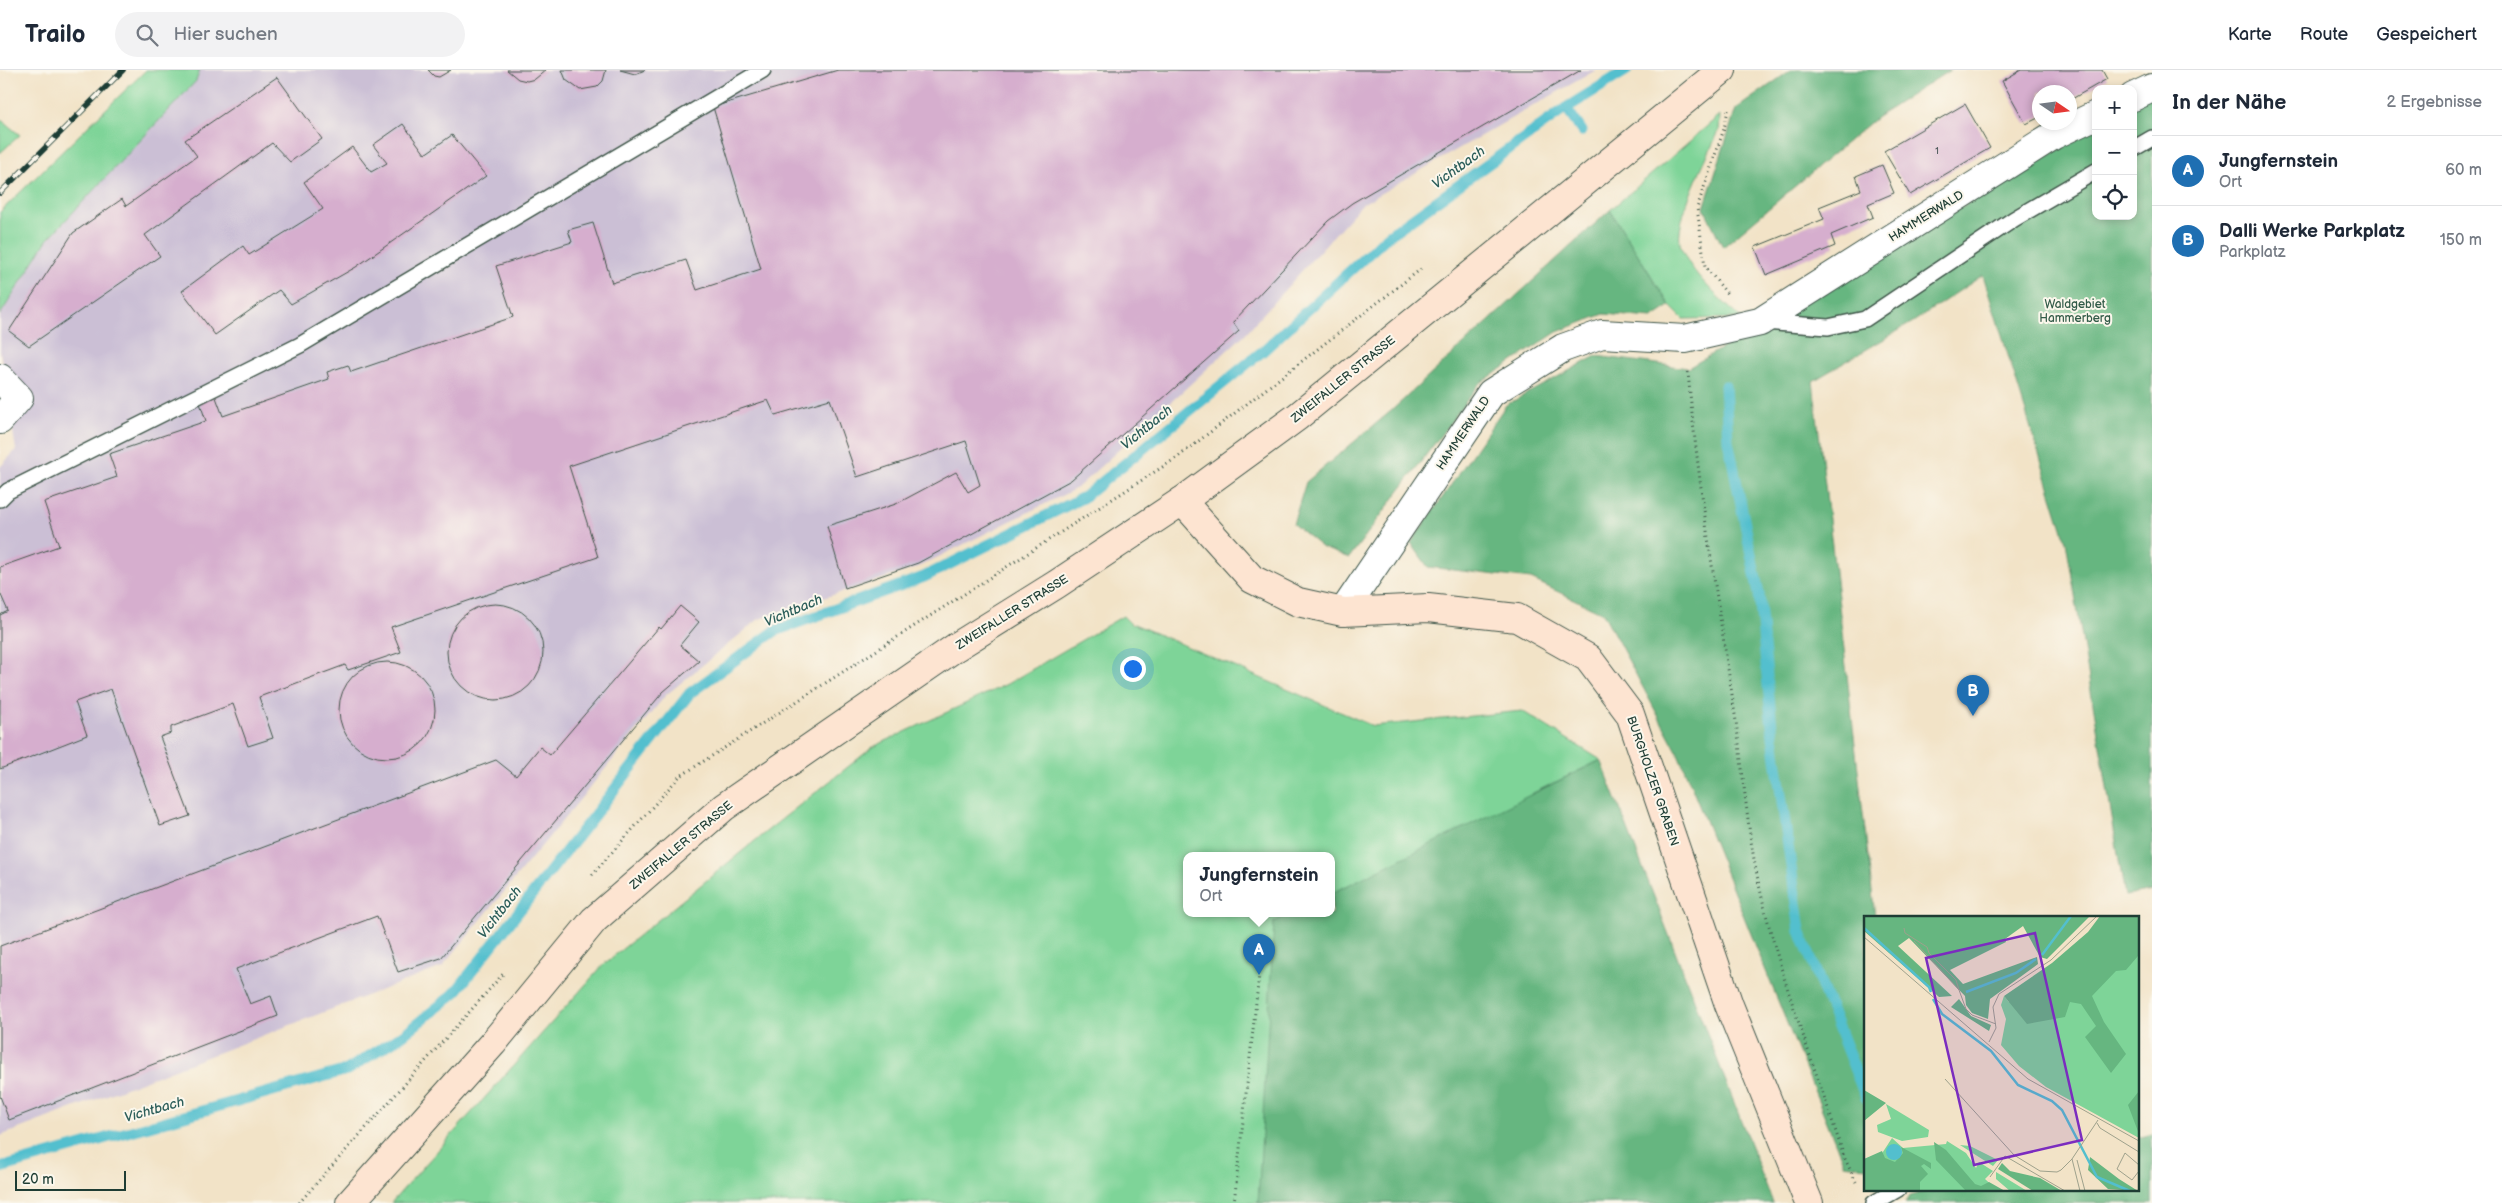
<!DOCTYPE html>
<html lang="de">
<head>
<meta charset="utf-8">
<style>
  :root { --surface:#fff; --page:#f2f2f3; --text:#1f2937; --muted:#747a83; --line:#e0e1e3; --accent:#1f6fb2 }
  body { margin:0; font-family:"Balsamiq Sans",sans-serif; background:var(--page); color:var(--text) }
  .controls { position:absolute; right:15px; top:15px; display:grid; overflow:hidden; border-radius:10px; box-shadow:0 2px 8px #0003 }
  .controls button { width:45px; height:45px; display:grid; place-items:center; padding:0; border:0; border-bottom:1px solid var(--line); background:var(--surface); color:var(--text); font:25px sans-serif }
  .compass { position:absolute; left:2032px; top:15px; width:45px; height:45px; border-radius:50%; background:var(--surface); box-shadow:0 2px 8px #0003; rotate:103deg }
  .scale { position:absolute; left:15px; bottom:12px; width:111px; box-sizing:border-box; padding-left:5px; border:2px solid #1f3d34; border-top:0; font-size:14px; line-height:18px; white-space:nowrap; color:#1f3d34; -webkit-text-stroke:4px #fbf7ec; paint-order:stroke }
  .you { position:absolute; left:1132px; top:598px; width:18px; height:18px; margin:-12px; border:4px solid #fff; border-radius:50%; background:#1a73e8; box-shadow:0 0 0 8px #1a73e833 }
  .badge { display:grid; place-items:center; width:32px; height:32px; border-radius:50%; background:var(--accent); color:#fff; font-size:16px; font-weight:700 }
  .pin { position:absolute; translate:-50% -41px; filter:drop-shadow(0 1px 2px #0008) }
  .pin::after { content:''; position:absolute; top:26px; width:18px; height:15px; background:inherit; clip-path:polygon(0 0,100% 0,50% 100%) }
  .popup { position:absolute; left:1183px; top:782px; width:152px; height:65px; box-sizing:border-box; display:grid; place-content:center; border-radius:10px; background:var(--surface); filter:drop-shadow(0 1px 4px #0005); font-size:16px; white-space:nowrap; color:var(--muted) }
  .popup b { font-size:19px; color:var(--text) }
  .popup::after { content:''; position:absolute; left:50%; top:100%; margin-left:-10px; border:10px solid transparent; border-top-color:var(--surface) }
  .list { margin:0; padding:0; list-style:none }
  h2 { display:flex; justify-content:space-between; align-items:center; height:65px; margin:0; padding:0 20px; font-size:21px }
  h2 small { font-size:16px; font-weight:400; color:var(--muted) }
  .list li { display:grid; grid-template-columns:32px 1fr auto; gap:15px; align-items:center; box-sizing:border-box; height:70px; padding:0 20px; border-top:1px solid var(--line) }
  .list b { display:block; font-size:19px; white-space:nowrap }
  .list p { margin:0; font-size:16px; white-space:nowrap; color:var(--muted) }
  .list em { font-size:16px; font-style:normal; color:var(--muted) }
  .icon { flex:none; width:28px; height:28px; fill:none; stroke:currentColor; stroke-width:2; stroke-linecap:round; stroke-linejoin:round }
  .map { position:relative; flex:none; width:2152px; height:1133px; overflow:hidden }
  header { display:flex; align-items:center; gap:30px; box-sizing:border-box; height:70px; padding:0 25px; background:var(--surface); border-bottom:1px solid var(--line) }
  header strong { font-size:24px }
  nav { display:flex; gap:28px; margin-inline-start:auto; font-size:18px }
  .search { width:350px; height:45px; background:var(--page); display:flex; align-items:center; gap:12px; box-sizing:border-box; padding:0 18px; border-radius:28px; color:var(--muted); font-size:19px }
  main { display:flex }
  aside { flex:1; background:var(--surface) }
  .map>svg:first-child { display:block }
</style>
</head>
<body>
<header>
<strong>Trailo</strong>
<div class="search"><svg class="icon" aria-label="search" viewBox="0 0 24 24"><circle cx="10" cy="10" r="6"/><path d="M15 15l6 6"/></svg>Hier suchen</div>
<nav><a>Karte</a><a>Route</a><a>Gespeichert</a></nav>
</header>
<main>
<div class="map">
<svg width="2152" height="1133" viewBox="0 0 2152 1133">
  <rect width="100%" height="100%" fill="#fbf7ec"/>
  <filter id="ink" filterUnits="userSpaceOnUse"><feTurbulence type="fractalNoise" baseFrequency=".02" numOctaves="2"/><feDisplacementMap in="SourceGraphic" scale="10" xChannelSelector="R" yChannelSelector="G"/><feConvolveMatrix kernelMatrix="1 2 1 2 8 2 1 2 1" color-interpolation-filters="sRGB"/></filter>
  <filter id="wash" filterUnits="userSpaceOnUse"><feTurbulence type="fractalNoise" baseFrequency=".0096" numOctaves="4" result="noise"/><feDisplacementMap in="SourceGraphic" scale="20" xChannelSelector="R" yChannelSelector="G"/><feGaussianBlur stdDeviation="1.12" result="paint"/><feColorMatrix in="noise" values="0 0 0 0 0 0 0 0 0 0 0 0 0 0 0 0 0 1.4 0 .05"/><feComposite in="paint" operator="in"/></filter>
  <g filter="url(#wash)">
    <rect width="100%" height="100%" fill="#f2e3c7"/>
    <!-- industrial -->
    <polygon fill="#cbbfd5" points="200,0 1596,0 1362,134 1244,265 1077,418 916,498 759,549 666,625 442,897 0,1066 0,397 16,380 0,281 0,245 47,170 196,11"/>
    <!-- green -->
    <g fill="#7ed498" stroke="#4e8866" fill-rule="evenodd">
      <polygon points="146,0 200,0 196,11 47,170 0,245 0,142"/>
      <path d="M1720,45L1719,61C1708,85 1672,153 1681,177C1690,203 1721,230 1741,248L1683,249L1670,236L1610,140Z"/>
      <polygon points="0,49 20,65 0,83"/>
      <path d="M1123,546L1132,555L1134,554L1373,656L1522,641L1601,690L1531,724L1681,1133H391L604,894L767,761L873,677L1007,614ZM1186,786H1332V844H1186Z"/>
    </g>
    <!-- forest -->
    <g fill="#66b680" stroke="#427a5a">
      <polygon points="1791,0 1950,0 1877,47 1723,177 1704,138 1736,39"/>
      <polygon points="2152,24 2152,821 2125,826 2066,471 1983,205 1913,252 1813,311 1875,847 1866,847 1866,1097 1844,1094 1677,681 1603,543 1531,509 1428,497 1411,473 1506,335 1596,286 1688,298 2096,58 2096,146 2133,146 2133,35"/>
      <polygon points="1610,140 1670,236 1652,248 1604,244 1557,262 1479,314 1349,488 1323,478 1293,454 1306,412 1391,341"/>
      <polygon points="1601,690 1773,1133 1258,1133 1274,852 1290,844 1332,844 1332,823"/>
      <polygon points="2152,1064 2152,1133 1905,1133 1909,1126 1936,1119 2138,1119 2138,1068"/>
    </g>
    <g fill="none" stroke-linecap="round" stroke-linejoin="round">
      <!-- stream -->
      <g stroke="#53bfce" stroke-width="11">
        <polyline points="1566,38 1582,61"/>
        <polyline points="1725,316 1728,370 1759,524 1773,667 1800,861 1866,1028"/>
        <polyline points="0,1098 347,1000 403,965 454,924 690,623 775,561 924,507 1084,427 1264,280 1388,166 1566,38 1627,0"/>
      </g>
    </g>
    <g id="blocks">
      <!-- building -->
      <g fill="#d6aece">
        <polygon points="428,0 451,0 439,7 434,6"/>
        <polygon points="507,0 546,0 535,9 527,11 518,9"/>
        <polygon points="562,0 606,0 603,11 597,17 580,20 566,10"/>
        <polygon points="620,0 645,0 635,4"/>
        <polygon points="838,0 1581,0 1352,133 1328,151 1233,252 1239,261 1071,410 918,493 845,518 827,456 896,434 956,402 968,422 980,415 966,371 857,407 830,329 775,345 768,330 569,396 598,487 391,557 401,582 348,600 345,595 259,627 273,668 248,676 233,634 171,657 171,663 160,667 190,746 160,756 111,619 75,632 87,665 0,699 0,545 8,541 0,523 0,497 59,476 44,432 117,407 109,384 206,351 198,327 214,322 223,346 329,309 327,302 348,295 351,302 513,247 496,196 572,172 568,160 593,153 612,213 686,190 697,220 761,199 713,37"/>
        <polygon points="2021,0 2102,0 2107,9 2070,30 2070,22 2040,22 2040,47 2026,54 2002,11"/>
        <polygon points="277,7 322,69 290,92 272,73 145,165 160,186 29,276 9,261 73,163 122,129 126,136 197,86 185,70"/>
        <polygon points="1965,34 1990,78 1910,125 1884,81"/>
        <polygon points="403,54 425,84 452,65 486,106 356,197 291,234 279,220 215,265 182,221 243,176 249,185 323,139 304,112 352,77 371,102 387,93 373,75"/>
        <polygon points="1882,95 1894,123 1868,134 1873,147 1831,165 1835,176 1766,205 1755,177 1824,149 1819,137 1861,120 1856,106"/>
        <circle cx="495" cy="582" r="48"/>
        <polygon points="680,536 699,552 680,575 699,591 663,622 441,888 398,902 377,846 236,899 250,934 271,926 278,946 9,1050 0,1026 0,876 496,690 516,706 540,677 550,685 659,557 661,559"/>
        <circle cx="387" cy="640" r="48"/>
      </g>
    </g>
  </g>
  <g filter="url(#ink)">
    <use href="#blocks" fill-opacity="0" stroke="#3f564a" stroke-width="1"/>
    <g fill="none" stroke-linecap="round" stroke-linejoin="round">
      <!-- lane casing -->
      <g stroke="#3f564a" stroke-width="18">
        <g id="lane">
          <polyline points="2133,79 2152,68"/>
          <polyline points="1764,252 1828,257 1865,249 2014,149 2096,101"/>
          <polyline points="0,429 8,421 300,275 763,0"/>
          <polyline points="1874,1133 1898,1119"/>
        </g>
      </g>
      <!-- street casing -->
      <g stroke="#3f564a" stroke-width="30">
        <g id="street">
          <polyline points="2133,27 2152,18"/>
          <polyline points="0,308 19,328 0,350"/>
          <polyline points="1343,542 1491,323 1563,278 1602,264 1685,269 1760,252 2054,65 2096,45"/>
        </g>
      </g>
      <!-- secondary casing -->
      <g stroke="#3f564a" stroke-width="30">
        <g id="secondary">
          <polyline points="1182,431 1252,509 1298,532 1343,542 1428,538 1517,548 1588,588 1630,644 1729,935 1809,1133"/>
          <polyline points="350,1133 493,973 594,850 724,737 956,577 1057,514 1182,431 1297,347 1722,0"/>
        </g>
      </g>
      <!-- path -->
      <g stroke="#3f564a" stroke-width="3" stroke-dasharray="1 4" stroke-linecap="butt">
        <polyline points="1728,40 1724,59 1697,138 1705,196 1728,225"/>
        <path d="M1688,302C1698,415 1717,526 1734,638C1743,695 1746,753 1758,810C1778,904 1815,995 1844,1087L1856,1112"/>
        <polyline points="592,805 679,707 1178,387 1421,199"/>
        <polyline points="299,1133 504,903"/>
        <polyline points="1234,1133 1259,905"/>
      </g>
      <!-- lane -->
      <use href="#lane" stroke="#fff" stroke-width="15"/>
      <!-- street -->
      <use href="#street" stroke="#fff" stroke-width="28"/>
      <!-- secondary -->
      <use href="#secondary" stroke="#fde4d1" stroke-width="28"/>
      <!-- rail casing -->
      <g stroke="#1f3d34" stroke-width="5.5">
        <polyline id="rail" points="0,123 123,0"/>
      </g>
      <!-- rail -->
      <use href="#rail" stroke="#fbf7ec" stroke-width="4" stroke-dasharray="11" stroke-linecap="butt"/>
    </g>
  </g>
  <g text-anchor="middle" stroke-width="4" stroke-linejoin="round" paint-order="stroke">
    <!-- number labels -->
    <g font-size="10" fill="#4d595a">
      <text x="1937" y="84">1</text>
    </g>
    <!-- street labels -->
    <g font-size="12" fill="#1f3d34" stroke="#fbf7ec">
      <text transform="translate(1926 146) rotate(-32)" y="4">HAMMERWALD</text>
      <text transform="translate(1343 309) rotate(-39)" y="4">ZWEIFALLER STRASSE</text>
      <text transform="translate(1463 363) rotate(-56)" y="4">HAMMERWALD</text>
      <text transform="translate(1012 542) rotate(-32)" y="4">ZWEIFALLER STRASSE</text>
      <text transform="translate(1653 711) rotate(71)" y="4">BURGHOLZER GRABEN</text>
      <text transform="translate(681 775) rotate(-40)" y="4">ZWEIFALLER STRASSE</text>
    </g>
    <!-- park labels -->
    <g font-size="12" fill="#325b48" stroke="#fbf7ec">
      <text x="2075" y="238">Waldgebiet<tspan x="2075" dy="14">Hammerberg</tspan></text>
    </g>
    <!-- water labels -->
    <g font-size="14" font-style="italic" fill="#2c5e5a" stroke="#fbf7ec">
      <text transform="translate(1458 97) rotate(-36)" y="5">Vichtbach</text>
      <text transform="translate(1146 357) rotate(-39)" y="5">Vichtbach</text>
      <text transform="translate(793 540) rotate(-23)" y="5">Vichtbach</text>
      <text transform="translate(499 842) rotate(-52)" y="5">Vichtbach</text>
      <text transform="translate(154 1039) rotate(-16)" y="5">Vichtbach</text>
    </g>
  </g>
  <!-- overview -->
  <g transform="translate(1864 846)">
    <rect width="275" height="275" fill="#f2e3c7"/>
    <path d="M275,0V222L182,171L155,150L137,129L142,103L137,89L140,80L145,86ZM22,188L65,214L64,221L38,225L14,216L13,209L27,203ZM28,222L39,232L82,228L83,225L102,237L112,252L115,246L129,255L121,263L134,275H0V265ZM96,229L106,230L134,244L129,250ZM132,256L163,275H146L132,263Z" fill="#7ed498"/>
    <path d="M0,0H226L183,43L176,41L159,10L141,23L142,26L86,54L99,68L173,41L174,48L126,83L124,103L108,97L102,89L101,80L45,22L34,30L88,80L75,81L0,15ZM236,0H275L274,40L262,54L252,55L228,80L240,106L262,138L247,157L221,121L232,110L217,88L206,86L201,101L163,108L140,80L188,47L224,16ZM95,83L107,100L127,109L125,115L87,91ZM0,174L22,187L0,205ZM275,175V218L264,189ZM70,226L82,234L111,268L117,270L125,266L141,275H102L72,244ZM37,231L67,247V253L60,248L57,250L64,258L56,266V275H0V243L18,235L21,242L31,246L39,237ZM226,241L255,263L274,275L244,273L224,254ZM138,247L146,255L176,262L198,275H169L134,253Z" fill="#66b680"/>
    <path d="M22 236a8 8 0 1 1 16 0a8 8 0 1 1-16 0Z" fill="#53bfce"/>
    <path fill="none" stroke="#53bfce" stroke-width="2.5" d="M0,12L65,71L67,76M178,39L207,0M102,76L152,57L172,43M69,83L78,98L127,135L154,169L188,185L198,194L233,261L266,275"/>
    <path fill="none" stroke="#9ea18c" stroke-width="1" d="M40,12L41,17L63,31L65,37L92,64L95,74M0,21L164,163L275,225M50,25L95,74L102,93L108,99L132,108M125,126L132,112L129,91L135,78L187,44L233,0M81,163L150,239L176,255L193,256L197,254L208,243L234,204M233,207L236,212L275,236M208,243L216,275M213,244L221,275M275,249L261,237L253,253L268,264L275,255M126,261L141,240L201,275"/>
    <path fill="#7b2cbf" fill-opacity="0.15" stroke="#7b2cbf" stroke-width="2.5" d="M171,17L218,224L110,249L62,42Z"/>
    <rect width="275" height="275" fill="none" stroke="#1f3d34" stroke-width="2.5"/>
  </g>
</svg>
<div class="controls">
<button>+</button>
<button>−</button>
<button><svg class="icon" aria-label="locate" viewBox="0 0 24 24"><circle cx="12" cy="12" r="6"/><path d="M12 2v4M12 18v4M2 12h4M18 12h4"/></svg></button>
</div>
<svg class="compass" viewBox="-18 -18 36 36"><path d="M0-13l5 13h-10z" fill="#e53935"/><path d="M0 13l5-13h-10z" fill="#747a83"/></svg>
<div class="scale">20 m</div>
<div class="you"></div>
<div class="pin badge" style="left:1259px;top:905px">A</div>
<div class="popup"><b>Jungfernstein</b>Ort</div>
<div class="pin badge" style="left:1973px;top:646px">B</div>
</div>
<aside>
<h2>In der Nähe<small>2 Ergebnisse</small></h2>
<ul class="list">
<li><span class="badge">A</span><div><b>Jungfernstein</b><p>Ort</p></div><em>60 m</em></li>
<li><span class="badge">B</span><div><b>Dalli Werke Parkplatz</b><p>Parkplatz</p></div><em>150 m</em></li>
</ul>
</aside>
</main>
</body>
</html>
